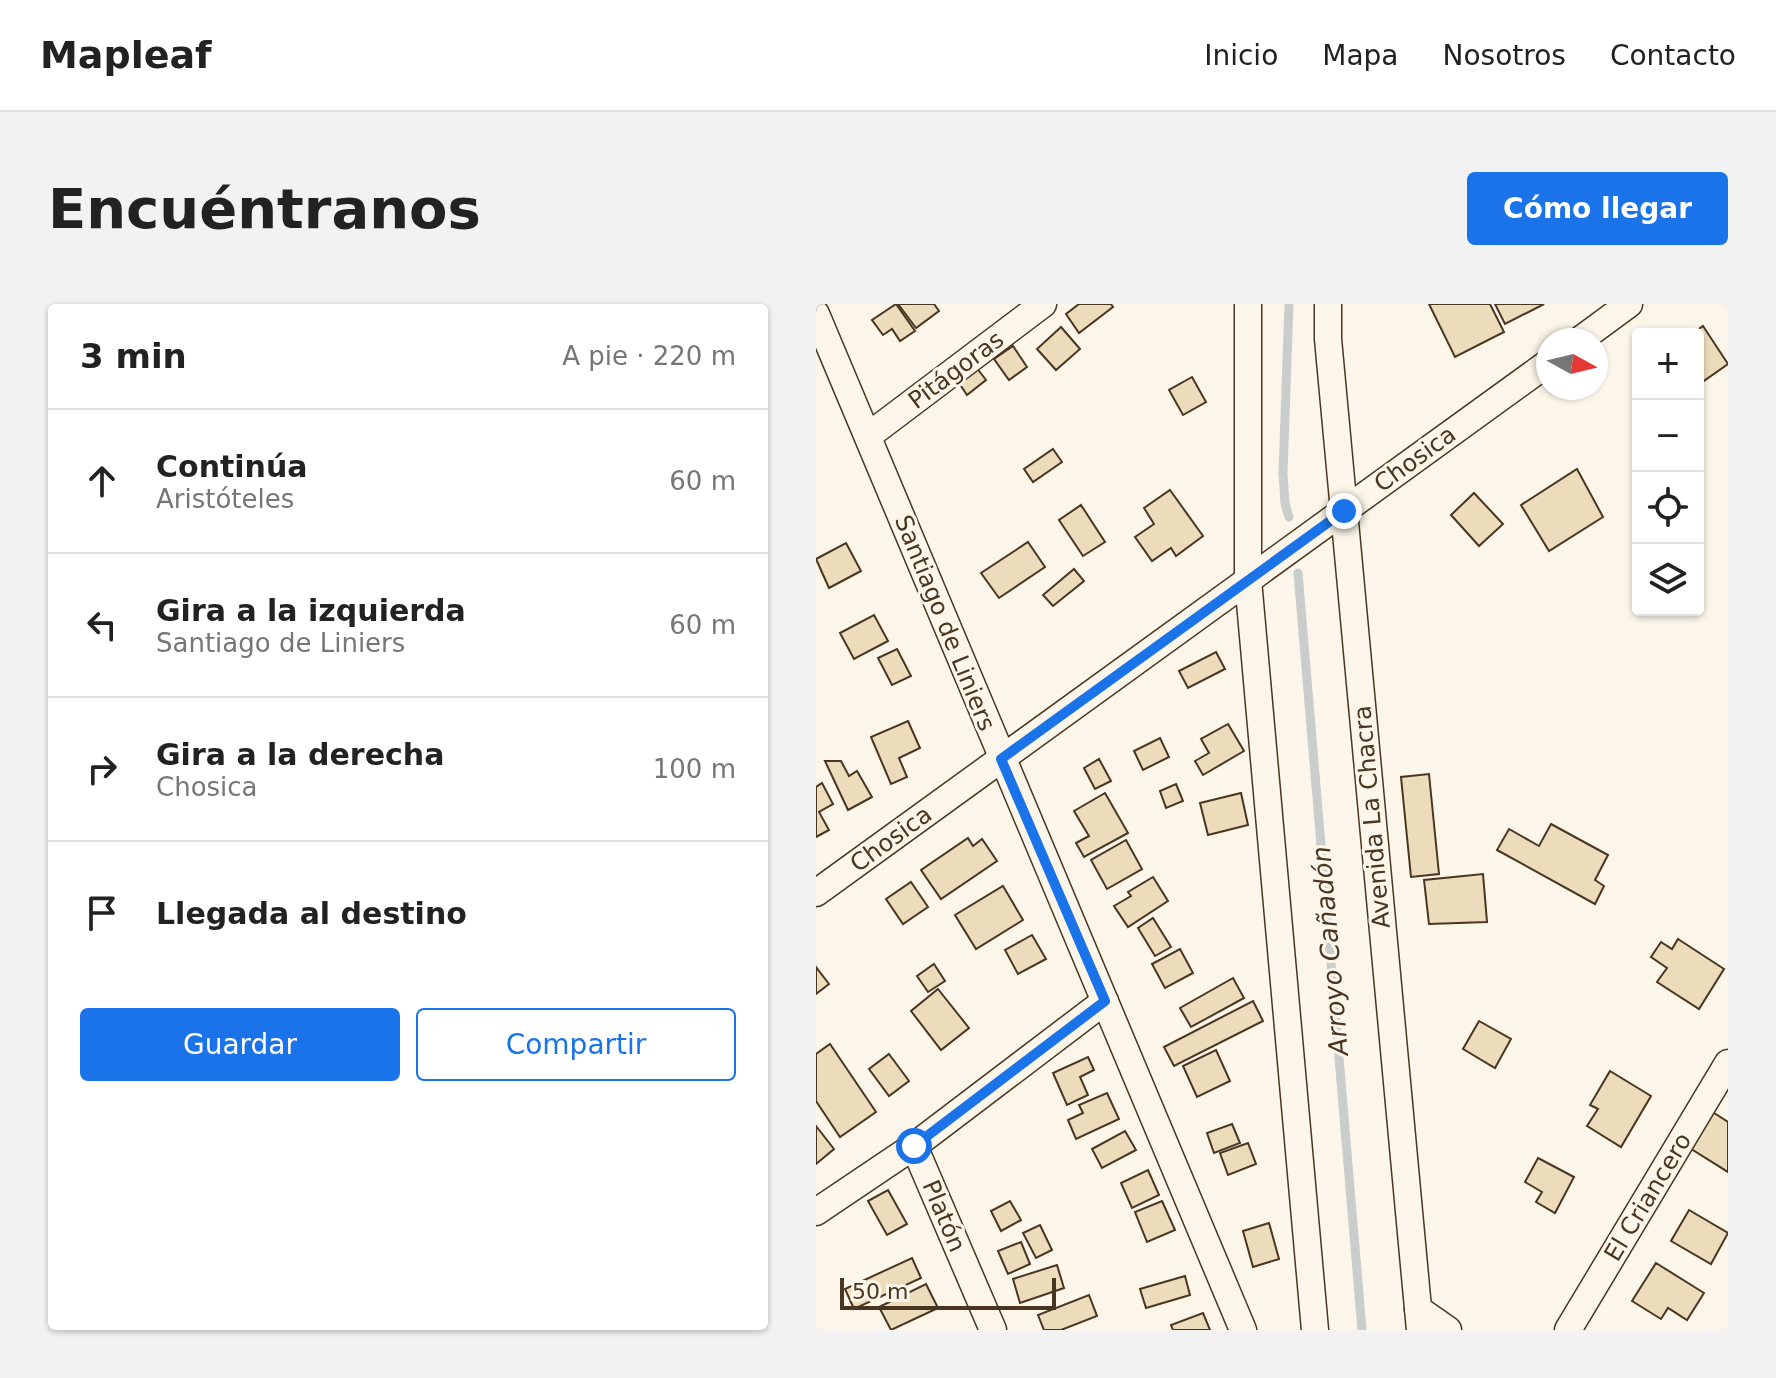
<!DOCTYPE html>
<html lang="es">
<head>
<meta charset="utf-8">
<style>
  :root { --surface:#fff; --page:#f2f2f2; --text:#222; --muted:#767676; --line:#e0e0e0; --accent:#1a73e8 }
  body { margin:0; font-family:"DejaVu Sans",sans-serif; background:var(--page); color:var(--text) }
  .controls { position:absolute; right:24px; top:24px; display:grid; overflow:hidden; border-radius:8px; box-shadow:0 2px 6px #0004 }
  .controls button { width:72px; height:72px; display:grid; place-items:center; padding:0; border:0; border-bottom:2px solid var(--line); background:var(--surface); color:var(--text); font:40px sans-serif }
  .compass { position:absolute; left:720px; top:24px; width:72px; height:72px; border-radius:50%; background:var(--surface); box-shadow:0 2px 6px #0004; rotate:98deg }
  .scale { position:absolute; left:24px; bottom:20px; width:216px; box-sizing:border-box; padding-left:8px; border:4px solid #4a3520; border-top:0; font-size:22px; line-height:28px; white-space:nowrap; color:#4a3520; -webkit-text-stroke:6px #fbf6e9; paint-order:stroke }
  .stop { position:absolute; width:24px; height:24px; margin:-18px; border:6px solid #1a73e8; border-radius:50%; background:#fff }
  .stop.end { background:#1a73e8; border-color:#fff; box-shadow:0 2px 8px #0008 }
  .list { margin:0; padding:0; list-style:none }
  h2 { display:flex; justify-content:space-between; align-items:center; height:104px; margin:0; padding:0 32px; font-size:34px }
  h2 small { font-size:26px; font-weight:400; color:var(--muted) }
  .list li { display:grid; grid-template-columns:52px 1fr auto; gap:24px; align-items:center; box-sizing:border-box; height:144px; padding:0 32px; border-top:2px solid var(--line) }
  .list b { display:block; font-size:30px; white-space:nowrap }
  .list p { margin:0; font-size:26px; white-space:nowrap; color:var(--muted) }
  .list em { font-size:26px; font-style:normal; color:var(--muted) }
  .actions { display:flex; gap:16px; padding:24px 32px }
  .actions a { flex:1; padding:18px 0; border:2px solid var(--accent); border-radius:8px; text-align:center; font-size:28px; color:var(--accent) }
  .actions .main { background:var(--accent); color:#fff }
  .icon { flex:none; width:44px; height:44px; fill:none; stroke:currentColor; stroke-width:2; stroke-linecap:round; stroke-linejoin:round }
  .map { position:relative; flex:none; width:912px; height:1026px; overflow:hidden; border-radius:8px }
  header { display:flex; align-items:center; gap:48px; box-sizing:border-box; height:112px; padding:0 40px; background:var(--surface); border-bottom:2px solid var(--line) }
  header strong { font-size:38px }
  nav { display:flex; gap:44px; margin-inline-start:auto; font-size:28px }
  .intro { display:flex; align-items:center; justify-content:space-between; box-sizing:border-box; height:192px; padding:0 48px }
  h1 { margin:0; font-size:56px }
  .button { padding:20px 36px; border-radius:8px; background:var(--accent); color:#fff; font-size:28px; font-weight:700 }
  main { display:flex; gap:48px; padding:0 48px }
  aside { flex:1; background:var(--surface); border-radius:8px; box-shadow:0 2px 6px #0004 }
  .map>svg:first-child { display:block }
</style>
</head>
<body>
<header>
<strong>Mapleaf</strong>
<nav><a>Inicio</a><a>Mapa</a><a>Nosotros</a><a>Contacto</a></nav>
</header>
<div class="intro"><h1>Encuéntranos</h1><a class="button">Cómo llegar</a></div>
<main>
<aside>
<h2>3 min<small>A pie · 220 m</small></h2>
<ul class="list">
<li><svg class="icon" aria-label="ahead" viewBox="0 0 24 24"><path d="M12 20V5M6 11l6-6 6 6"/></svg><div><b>Continúa</b><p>Aristóteles</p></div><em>60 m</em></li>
<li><svg class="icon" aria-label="left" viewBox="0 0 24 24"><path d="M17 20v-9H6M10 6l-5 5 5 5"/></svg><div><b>Gira a la izquierda</b><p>Santiago de Liniers</p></div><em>60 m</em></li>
<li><svg class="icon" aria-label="right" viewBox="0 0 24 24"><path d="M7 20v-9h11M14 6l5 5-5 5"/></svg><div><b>Gira a la derecha</b><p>Chosica</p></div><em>100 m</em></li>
<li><svg class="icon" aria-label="arrive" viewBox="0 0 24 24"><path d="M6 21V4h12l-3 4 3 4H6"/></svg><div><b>Llegada al destino</b></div></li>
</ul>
<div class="actions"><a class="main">Guardar</a><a>Compartir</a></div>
</aside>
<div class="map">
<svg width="912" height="1026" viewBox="0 0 912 1026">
  <rect width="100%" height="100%" fill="#fbf6e9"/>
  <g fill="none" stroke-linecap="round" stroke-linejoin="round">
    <!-- stream -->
    <g stroke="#c9cecd" stroke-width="9">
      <polyline points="473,0 467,169 469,200 473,213"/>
      <polyline points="482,269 546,1026"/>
    </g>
  </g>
  <!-- building -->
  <g fill="#ecdcbc" stroke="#4a3520" stroke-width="2">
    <polygon points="80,0 99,27 84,37 76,25 67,31 56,16"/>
    <polygon points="82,0 118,0 123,7 100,24"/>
    <polygon points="263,0 295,0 297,3 263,29 250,10"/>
    <polygon points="613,0 674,0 688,28 639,53"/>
    <polygon points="679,0 728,0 689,20"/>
    <polygon points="887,22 912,60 882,81 882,30 876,30"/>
    <polygon points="245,23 264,45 240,66 221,45"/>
    <polygon points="197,42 211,63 193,76 178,55"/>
    <polygon points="157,59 170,76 151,91 139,73"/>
    <polygon points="376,73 390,98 367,111 353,86"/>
    <polygon points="237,145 246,158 217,178 208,165"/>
    <polygon points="761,165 787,213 733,247 705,201"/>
    <polygon points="354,186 387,232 360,252 355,244 336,257 319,233 338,220 328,204"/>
    <polygon points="658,189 687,220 663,242 635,211"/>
    <polygon points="265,201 289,238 267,252 243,216"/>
    <polygon points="212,238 229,263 183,294 165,269"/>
    <polygon points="30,239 45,267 13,284 0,255"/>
    <polygon points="258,265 268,277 237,302 227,291"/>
    <polygon points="58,311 72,337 38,355 24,329"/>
    <polygon points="81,345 95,372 76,381 62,354"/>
    <polygon points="400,348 409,365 372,384 363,367"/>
    <polygon points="92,417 104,444 83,454 91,473 75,480 55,433"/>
    <polygon points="412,420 428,447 387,471 379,457 393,449 385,435"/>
    <polygon points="344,434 353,453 327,466 318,447"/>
    <polygon points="283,455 295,477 279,485 268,464"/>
    <polygon points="9,457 25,457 33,472 41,467 56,493 32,506"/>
    <polygon points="613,470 623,570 595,573 585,473"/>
    <polygon points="6,479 17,500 3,508 13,526 0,533 0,483"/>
    <polygon points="360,480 367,497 350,504 344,487"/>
    <polygon points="289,489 312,529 268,553 260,539 273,532 258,507"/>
    <polygon points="425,489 432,521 392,531 384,499"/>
    <polygon points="735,520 792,551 779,576 788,582 779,600 681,546 693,525 723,542"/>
    <polygon points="152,534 157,542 166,535 181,557 125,595 105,566"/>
    <polygon points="310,536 326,565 291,585 275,556"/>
    <polygon points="667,570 671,618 613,620 608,576"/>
    <polygon points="337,573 352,597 312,623 298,602 315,592 312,588"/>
    <polygon points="95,578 112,603 87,620 70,595"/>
    <polygon points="187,582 207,616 160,645 139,611"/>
    <polygon points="337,614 355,643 339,652 322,624"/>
    <polygon points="216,631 230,655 202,670 189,646"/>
    <polygon points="862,635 908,665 883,705 841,678 851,664 835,653 845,638 856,645"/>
    <polygon points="364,645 377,669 349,684 336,660"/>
    <polygon points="118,660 129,677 112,688 101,672"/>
    <polygon points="0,663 13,680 0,690"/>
    <polygon points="417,674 428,694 375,723 364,704"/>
    <polygon points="122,685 153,724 125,746 95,707"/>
    <polygon points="437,697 447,717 358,762 348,743"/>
    <polygon points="663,717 695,735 679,764 647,745"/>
    <polygon points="14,740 60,808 24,833 0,797 0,750"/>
    <polygon points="400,746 414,777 381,793 367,762"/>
    <polygon points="73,750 93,777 73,792 53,765"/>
    <polygon points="272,753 278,766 264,773 272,791 251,801 237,769"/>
    <polygon points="794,767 835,792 805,843 771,822 782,805 774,801"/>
    <polygon points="291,789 303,815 260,835 252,816 267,809 263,801"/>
    <polygon points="895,807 912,818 912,868 872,843"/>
    <polygon points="416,820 424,839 398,849 391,829"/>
    <polygon points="0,822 18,845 0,860"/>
    <polygon points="309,827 320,846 286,864 276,845"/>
    <polygon points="432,839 440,860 412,871 404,849"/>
    <polygon points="722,854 758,873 739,909 720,898 726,888 709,878"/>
    <polygon points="332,866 343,891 316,904 305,879"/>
    <polygon points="72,886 91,920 71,931 52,897"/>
    <polygon points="194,897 205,916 185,927 175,907"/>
    <polygon points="346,897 359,926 331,938 319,908"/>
    <polygon points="873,906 912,929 895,960 855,937"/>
    <polygon points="453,919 463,955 437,963 427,927"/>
    <polygon points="224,921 236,946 220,954 207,929"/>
    <polygon points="205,938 214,960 192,970 182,947"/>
    <polygon points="96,954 105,974 38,1005 29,985"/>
    <polygon points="840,959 888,989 871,1016 852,1004 845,1015 816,997"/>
    <polygon points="241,961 248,984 204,999 197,975"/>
    <polygon points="369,972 374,991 330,1004 324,985"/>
    <polygon points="110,980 122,1004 75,1026 63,1003"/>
    <polygon points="273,991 281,1012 245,1026 228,1026 222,1011"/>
    <polygon points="387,1009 394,1026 357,1026 355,1021"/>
  </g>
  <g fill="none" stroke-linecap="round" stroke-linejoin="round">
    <!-- street casing -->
    <g stroke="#4a3520" stroke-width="29">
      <g id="street">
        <polyline points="432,0 432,276 499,1026"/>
        <polyline points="512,0 512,35 528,207 604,1026"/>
        <polyline points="0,10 427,1026"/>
        <polyline points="764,36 813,0"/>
        <polyline points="52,132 227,0"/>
        <polyline points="0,589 732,59"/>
        <polyline points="98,842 177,1026"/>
        <polyline points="0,908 98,842 289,697"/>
        <polyline points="602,1005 632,1026"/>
        <polyline points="752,1026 912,759"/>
      </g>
    </g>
    <!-- street -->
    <use href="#street" stroke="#fbf6e9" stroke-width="26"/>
  </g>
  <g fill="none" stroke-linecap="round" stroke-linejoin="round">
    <!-- route -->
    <polyline stroke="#1a73e8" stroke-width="10" points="98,842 289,697 185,455 528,207"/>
  </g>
  <g text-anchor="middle" stroke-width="6" stroke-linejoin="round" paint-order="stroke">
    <!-- street labels -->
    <g font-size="24" fill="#4a3520" stroke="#fbf6e9">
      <text transform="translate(140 66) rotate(-37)" y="8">Pitágoras</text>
      <text transform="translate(599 155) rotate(-36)" y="8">Chosica</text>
      <text transform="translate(129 319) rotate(68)" y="8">Santiago de Liniers</text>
      <text transform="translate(556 513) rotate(-95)" y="8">Avenida La Chacra</text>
      <text transform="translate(75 535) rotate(-36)" y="8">Chosica</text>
      <text transform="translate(832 893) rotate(-59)" y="8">El Criancero</text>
      <text transform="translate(128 912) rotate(67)" y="8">Platón</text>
    </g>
    <!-- water labels -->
    <g font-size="26" font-style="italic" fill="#4a3520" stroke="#fbf6e9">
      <text transform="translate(514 647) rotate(-95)" y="9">Arroyo Cañadón</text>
    </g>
  </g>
</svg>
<div class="controls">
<button>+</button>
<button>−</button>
<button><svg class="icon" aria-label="locate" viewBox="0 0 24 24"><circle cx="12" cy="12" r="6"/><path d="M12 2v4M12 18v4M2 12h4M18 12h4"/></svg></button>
<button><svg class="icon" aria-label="layers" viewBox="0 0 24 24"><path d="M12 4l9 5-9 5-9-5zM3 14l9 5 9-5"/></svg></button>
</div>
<svg class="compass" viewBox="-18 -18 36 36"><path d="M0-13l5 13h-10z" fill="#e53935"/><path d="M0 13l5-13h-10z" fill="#767676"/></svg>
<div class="scale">50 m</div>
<div class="stop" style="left:98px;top:842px"></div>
<div class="stop end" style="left:528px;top:207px"></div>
</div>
</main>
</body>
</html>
